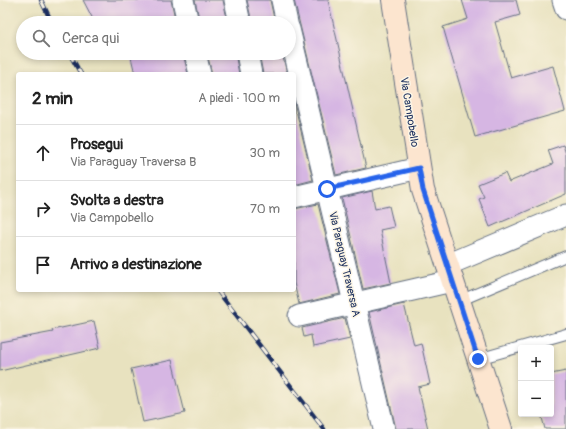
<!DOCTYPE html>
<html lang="it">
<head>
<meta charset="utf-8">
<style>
  :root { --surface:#fff; --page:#f2f2f2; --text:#222; --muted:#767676; --line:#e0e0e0 }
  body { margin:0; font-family:Pangolin,sans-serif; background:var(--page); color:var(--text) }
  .controls { position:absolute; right:12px; bottom:12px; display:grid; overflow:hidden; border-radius:4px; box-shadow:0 2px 6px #0003 }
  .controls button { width:36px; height:36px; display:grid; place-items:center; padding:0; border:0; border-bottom:1px solid var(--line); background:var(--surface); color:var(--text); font:20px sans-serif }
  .stop { position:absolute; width:12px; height:12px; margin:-9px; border:3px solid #2563eb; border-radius:50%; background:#fff }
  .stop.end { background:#2563eb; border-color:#fff; box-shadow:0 1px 4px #0008 }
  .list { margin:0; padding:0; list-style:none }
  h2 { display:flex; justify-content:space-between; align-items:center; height:52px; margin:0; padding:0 16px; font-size:17px }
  h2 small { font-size:13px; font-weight:400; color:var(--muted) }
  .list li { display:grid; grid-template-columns:26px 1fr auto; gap:12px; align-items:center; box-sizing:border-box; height:56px; padding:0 16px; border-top:1px solid var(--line) }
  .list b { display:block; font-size:15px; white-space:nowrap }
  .list p { margin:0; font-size:13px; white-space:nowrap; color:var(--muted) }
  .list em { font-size:13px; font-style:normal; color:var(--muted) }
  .icon { flex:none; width:22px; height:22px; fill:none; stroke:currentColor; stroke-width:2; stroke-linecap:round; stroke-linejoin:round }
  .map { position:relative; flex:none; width:566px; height:429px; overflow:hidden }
  .search { position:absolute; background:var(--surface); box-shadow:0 2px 6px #0003; left:16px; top:16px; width:280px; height:44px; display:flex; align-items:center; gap:10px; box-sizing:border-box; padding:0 14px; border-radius:22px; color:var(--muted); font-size:15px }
  .panel { position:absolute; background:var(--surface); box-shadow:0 2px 6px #0003; left:16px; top:72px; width:280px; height:220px; border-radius:4px }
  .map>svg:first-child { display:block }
</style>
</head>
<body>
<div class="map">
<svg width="566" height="429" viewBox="0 0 566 429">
  <rect width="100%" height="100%" fill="#fcf5e5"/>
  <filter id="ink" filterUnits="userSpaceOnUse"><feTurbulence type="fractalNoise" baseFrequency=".025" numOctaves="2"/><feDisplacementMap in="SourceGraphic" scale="8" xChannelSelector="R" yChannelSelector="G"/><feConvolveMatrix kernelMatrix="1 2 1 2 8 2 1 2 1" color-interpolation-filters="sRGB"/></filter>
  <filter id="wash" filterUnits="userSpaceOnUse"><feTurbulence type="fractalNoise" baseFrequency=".012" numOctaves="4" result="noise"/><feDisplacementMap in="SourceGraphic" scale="16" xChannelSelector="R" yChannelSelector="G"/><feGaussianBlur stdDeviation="0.9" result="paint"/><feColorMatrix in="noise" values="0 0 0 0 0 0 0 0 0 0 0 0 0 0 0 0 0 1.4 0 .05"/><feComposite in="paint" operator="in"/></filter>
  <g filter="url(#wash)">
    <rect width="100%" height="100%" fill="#e8e2bf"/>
    <g id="blocks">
      <!-- building -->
      <g fill="#d6b6e3">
        <polygon points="83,0 171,0 176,23 95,23"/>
        <polygon points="195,0 223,0 228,23 200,23"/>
        <polygon points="247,0 270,0 275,23 252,23"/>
        <polygon points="294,0 328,0 366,168 336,175"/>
        <polygon points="462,0 516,0 520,15 495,22 511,78 553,66 565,111 475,137 443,27 468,19"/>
        <polygon points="130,53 183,53 188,74 135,74"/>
        <polygon points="207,53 235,53 239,74 212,74"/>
        <polygon points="259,53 282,53 287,74 263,74"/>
        <polygon points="294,102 313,180 294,185"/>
        <polygon points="563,145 566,154 566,194 490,227 479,199 484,197 478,184 505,173 509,182 553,164 548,150"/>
        <polygon points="372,191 375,209 389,206 394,227 380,230 391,283 363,289 342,198"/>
        <polygon points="318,204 340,294 299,304 294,283 294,209"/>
        <polygon points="404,304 414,345 421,343 430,384 418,387 428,429 396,429 369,312"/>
        <polygon points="345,318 350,339 313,347 311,335 304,337 302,328"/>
        <polygon points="94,321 100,348 0,371 0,342 53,332 52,330"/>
        <polygon points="172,360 185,413 143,422 131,369"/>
        <polygon points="566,371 566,429 545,429 541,414 551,414 551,374"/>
      </g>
    </g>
  </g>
  <g filter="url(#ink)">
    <use href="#blocks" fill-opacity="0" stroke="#636e80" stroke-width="1"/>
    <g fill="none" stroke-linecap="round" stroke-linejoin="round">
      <!-- service casing -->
      <g stroke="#636e80" stroke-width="12">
        <g id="service">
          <polyline points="459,301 566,256"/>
          <polyline points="478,359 566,334"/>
        </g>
      </g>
      <!-- minor casing -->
      <g stroke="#636e80" stroke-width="23">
        <g id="minor">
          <polyline points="183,0 188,23"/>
          <polyline points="235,0 240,23"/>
          <polyline points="282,0 287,23"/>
          <polyline points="563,0 566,9"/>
          <polyline points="289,29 384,429"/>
          <polyline points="195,53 200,74"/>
          <polyline points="247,53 251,74"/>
          <polyline points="294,197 419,168"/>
          <polyline points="447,265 566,215"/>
          <polyline points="299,316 452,281"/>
        </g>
      </g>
      <!-- secondary casing -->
      <g stroke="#636e80" stroke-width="24">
        <polyline id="secondary" points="393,0 423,190 501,429"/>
      </g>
      <!-- service -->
      <use href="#service" stroke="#fff" stroke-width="10"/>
      <!-- minor -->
      <use href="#minor" stroke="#fff" stroke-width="21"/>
      <!-- secondary -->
      <use href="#secondary" stroke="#fce5cf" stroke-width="22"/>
      <!-- rail casing -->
      <g stroke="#1b2f5e" stroke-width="4.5">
        <g id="rail">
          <polyline points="41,0 52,23"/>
          <polyline points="69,53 81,74"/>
          <polyline points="217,290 324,429"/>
        </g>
      </g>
      <!-- rail -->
      <use href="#rail" stroke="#fcf5e5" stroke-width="3" stroke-dasharray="9" stroke-linecap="butt"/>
    </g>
  </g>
  <g fill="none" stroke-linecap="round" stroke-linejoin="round" filter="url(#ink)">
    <!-- route -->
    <polyline stroke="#2563eb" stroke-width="5" points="327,189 419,168 423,190 478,359"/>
  </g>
  <g text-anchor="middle" stroke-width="3" stroke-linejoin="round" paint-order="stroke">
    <!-- street labels -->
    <g font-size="11" fill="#1b2f5e" stroke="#fcf5e5">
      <text transform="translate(410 112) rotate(81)" y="4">Via Campobello</text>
      <text transform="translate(345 264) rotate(77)" y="4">Via Paraguay Traversa A</text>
    </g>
  </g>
</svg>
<div class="controls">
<button>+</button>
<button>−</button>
</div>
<div class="stop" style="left:327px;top:189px"></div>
<div class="stop end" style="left:478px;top:359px"></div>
<div class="search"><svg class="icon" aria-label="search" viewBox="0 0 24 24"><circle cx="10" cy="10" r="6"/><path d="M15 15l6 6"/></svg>Cerca qui</div>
<section class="panel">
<h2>2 min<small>A piedi · 100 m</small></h2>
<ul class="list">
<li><svg class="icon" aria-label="ahead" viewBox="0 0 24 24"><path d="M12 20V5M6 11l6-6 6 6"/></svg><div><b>Prosegui</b><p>Via Paraguay Traversa B</p></div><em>30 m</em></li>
<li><svg class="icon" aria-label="right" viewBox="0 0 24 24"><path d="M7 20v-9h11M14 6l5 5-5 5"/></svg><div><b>Svolta a destra</b><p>Via Campobello</p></div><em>70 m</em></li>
<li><svg class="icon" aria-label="arrive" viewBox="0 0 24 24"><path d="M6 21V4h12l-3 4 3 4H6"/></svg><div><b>Arrivo a destinazione</b></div></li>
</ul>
</section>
</div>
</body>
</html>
